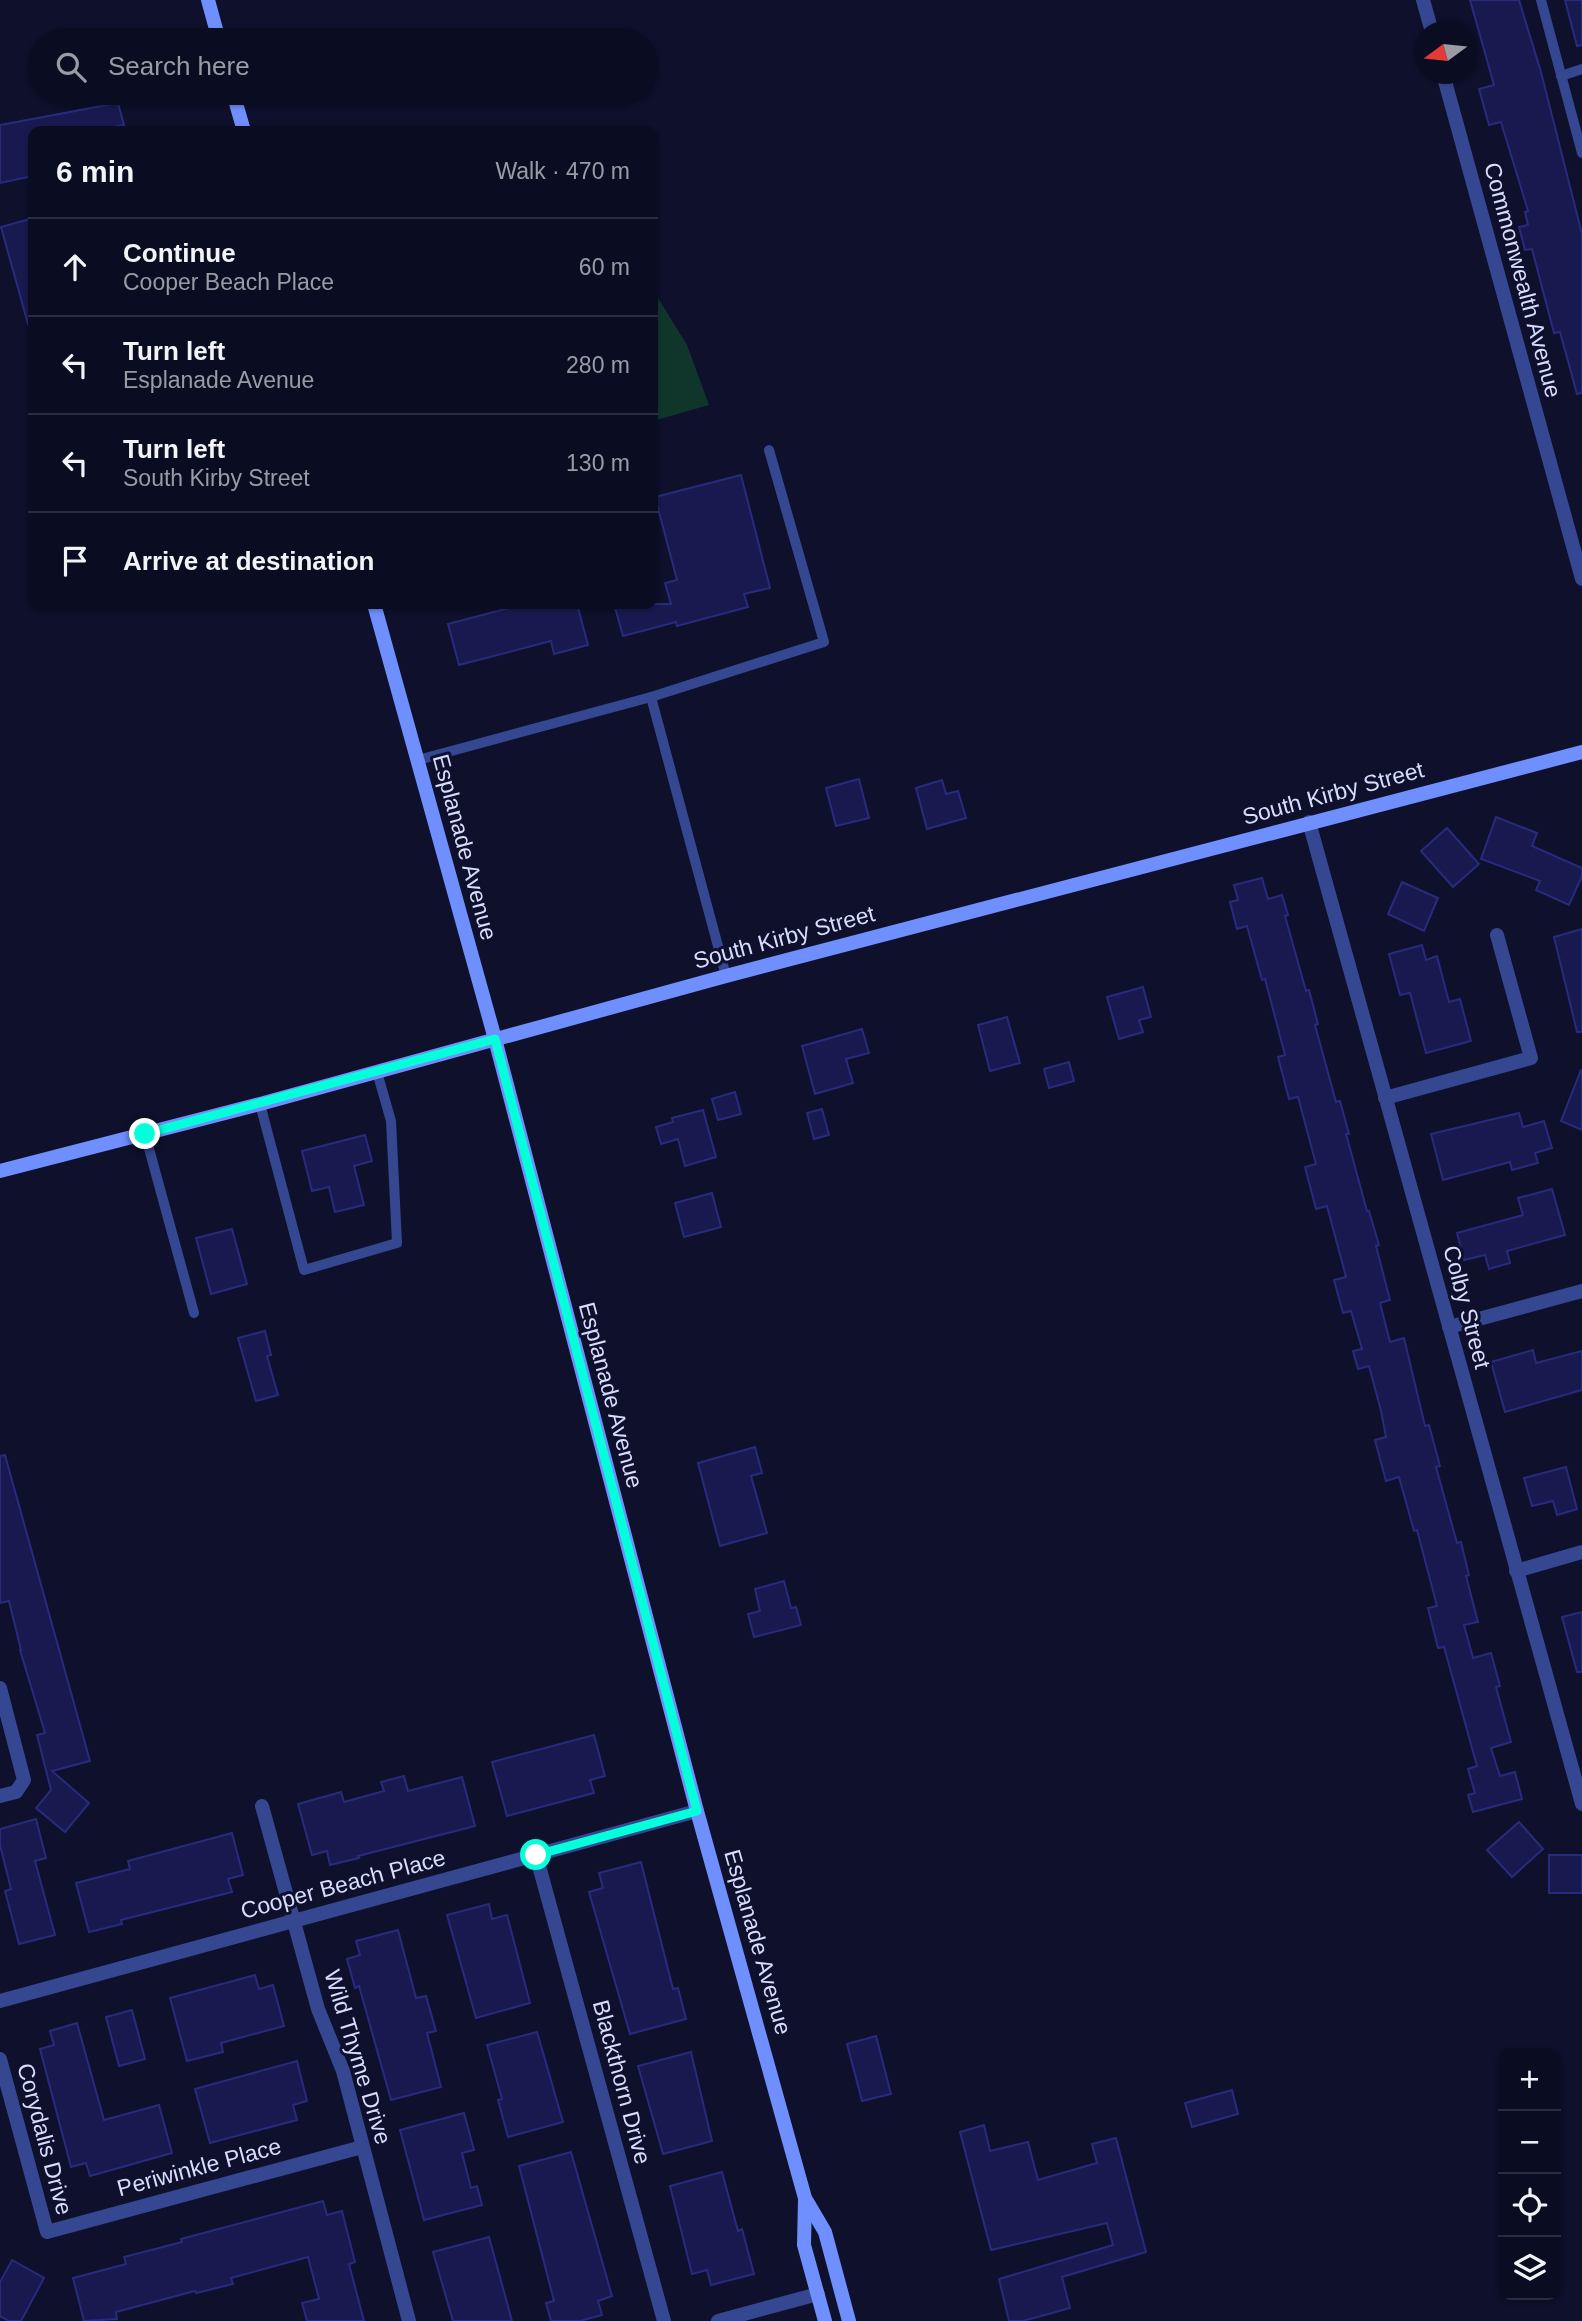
<!DOCTYPE html>
<html lang="en">
<head>
<meta charset="utf-8">
<style>
  :root { --surface:#0a0c21; --page:#13152a; --text:#f1f3f6; --muted:#999ba5; --line:#2a2c3f }
  body { margin:0; font-family:Helvetica,sans-serif; background:var(--page); color:var(--text) }
  .controls { position:absolute; right:21px; bottom:21px; display:grid; overflow:hidden; border-radius:14px; box-shadow:0 2px 5px #0004 }
  .controls button { width:63px; height:63px; display:grid; place-items:center; padding:0; border:0; border-bottom:2px solid var(--line); background:var(--surface); color:var(--text); font:35px sans-serif }
  .compass { position:absolute; left:1414px; top:21px; width:63px; height:63px; border-radius:50%; background:var(--surface); box-shadow:0 2px 5px #0004; rotate:255deg }
  .stop { position:absolute; width:21px; height:21px; margin:-16px; border:5px solid #04ffdb; border-radius:50%; background:#fff }
  .stop.end { background:#04ffdb; border-color:#fff; box-shadow:0 2px 7px #0008 }
  .list { margin:0; padding:0; list-style:none }
  h2 { display:flex; justify-content:space-between; align-items:center; height:91px; margin:0; padding:0 28px; font-size:30px }
  h2 small { font-size:23px; font-weight:400; color:var(--muted) }
  .list li { display:grid; grid-template-columns:46px 1fr auto; gap:21px; align-items:center; box-sizing:border-box; height:98px; padding:0 28px; border-top:2px solid var(--line) }
  .list b { display:block; font-size:26px; white-space:nowrap }
  .list p { margin:0; font-size:23px; white-space:nowrap; color:var(--muted) }
  .list em { font-size:23px; font-style:normal; color:var(--muted) }
  .icon { flex:none; width:38px; height:38px; fill:none; stroke:currentColor; stroke-width:2; stroke-linecap:round; stroke-linejoin:round }
  .map { position:relative; flex:none; width:1582px; height:2321px; overflow:hidden }
  .search { position:absolute; background:var(--surface); box-shadow:0 2px 5px #0004; left:28px; top:28px; width:630px; height:77px; display:flex; align-items:center; gap:18px; box-sizing:border-box; padding:0 24px; border-radius:38px; color:var(--muted); font-size:26px }
  .panel { position:absolute; background:var(--surface); box-shadow:0 2px 5px #0004; left:28px; top:126px; width:630px; height:483px; border-radius:14px }
  .map>svg:first-child { display:block }
</style>
</head>
<body>
<div class="map">
<svg width="1582" height="2321" viewBox="0 0 1582 2321">
  <rect width="100%" height="100%" fill="#0e102c"/>
  <!-- garden -->
  <polygon fill="#10362c" points="653,290 687,345 709,405 653,421"/>
  <!-- building -->
  <g fill="#181a4f" stroke="#272b7d" stroke-width="2">
    <polygon points="1470,0 1519,0 1541,72 1582,234 1582,393 1577,394 1560,332 1554,333 1532,249 1525,250 1519,227 1528,225 1525,212 1528,211 1501,122 1489,125 1479,89 1494,85"/>
    <polygon points="1565,0 1582,0 1582,45 1577,46"/>
    <polygon points="118,103 124,125 95,131 33,131 33,176 0,183 0,125"/>
    <polygon points="33,218 33,323 28,324 1,227"/>
    <polygon points="741,475 770,588 744,594 748,607 677,626 676,622 623,636 614,604 671,604 665,583 677,580 655,497"/>
    <polygon points="524,604 577,604 588,645 554,654 551,641 459,665 448,624"/>
    <polygon points="859,779 869,818 836,826 826,788"/>
    <polygon points="942,780 946,794 958,791 966,818 927,829 916,788"/>
    <polygon points="1496,817 1537,833 1532,846 1582,868 1582,876 1569,905 1536,890 1540,881 1481,859"/>
    <polygon points="1447,828 1479,864 1453,887 1421,851"/>
    <polygon points="1262,878 1268,899 1282,895 1288,915 1285,916 1306,991 1309,990 1318,1024 1315,1025 1336,1102 1340,1101 1349,1134 1346,1134 1367,1211 1369,1211 1379,1245 1376,1246 1390,1300 1380,1303 1390,1342 1404,1338 1425,1426 1429,1425 1440,1466 1436,1467 1457,1543 1461,1542 1469,1575 1466,1576 1478,1622 1464,1625 1473,1658 1491,1653 1500,1686 1496,1687 1511,1742 1491,1748 1500,1776 1515,1772 1522,1799 1473,1812 1468,1795 1475,1793 1468,1769 1477,1766 1444,1647 1438,1648 1428,1608 1437,1606 1417,1530 1414,1531 1399,1477 1386,1481 1375,1440 1386,1437 1381,1411 1369,1366 1358,1369 1353,1351 1362,1349 1351,1311 1343,1313 1334,1280 1346,1277 1327,1206 1316,1209 1305,1167 1316,1164 1298,1097 1289,1099 1278,1057 1285,1055 1265,979 1262,980 1247,926 1237,929 1230,902 1238,900 1234,885"/>
    <polygon points="1402,882 1438,898 1424,931 1388,914"/>
    <polygon points="1582,929 1582,1032 1577,1032 1554,937"/>
    <polygon points="1422,945 1426,960 1437,956 1449,1002 1460,999 1471,1041 1426,1053 1410,993 1400,995 1389,954"/>
    <polygon points="1143,987 1151,1017 1139,1020 1143,1032 1119,1039 1107,997"/>
    <polygon points="1007,1017 1020,1063 990,1071 978,1025"/>
    <polygon points="862,1029 869,1053 846,1059 853,1083 815,1094 802,1046"/>
    <polygon points="1069,1062 1074,1081 1049,1088 1044,1069"/>
    <polygon points="1581,1070 1582,1070 1582,1130 1561,1121"/>
    <polygon points="735,1092 741,1114 718,1120 712,1099"/>
    <polygon points="822,1109 829,1135 814,1139 807,1113"/>
    <polygon points="703,1110 716,1157 685,1166 678,1139 661,1144 656,1127 673,1122 672,1118"/>
    <polygon points="1519,1113 1523,1127 1544,1121 1552,1148 1535,1153 1538,1163 1512,1170 1510,1162 1443,1180 1431,1134"/>
    <polygon points="365,1135 372,1161 354,1166 364,1205 335,1212 329,1187 312,1191 302,1151"/>
    <polygon points="1552,1189 1565,1235 1507,1251 1510,1263 1489,1269 1485,1255 1464,1260 1457,1233 1523,1215 1518,1198"/>
    <polygon points="712,1193 721,1227 684,1237 675,1203"/>
    <polygon points="232,1229 247,1284 211,1294 196,1238"/>
    <polygon points="265,1331 271,1355 267,1356 278,1395 256,1401 238,1338"/>
    <polygon points="1533,1350 1536,1363 1582,1351 1582,1390 1505,1412 1491,1362"/>
    <polygon points="755,1447 762,1473 751,1476 767,1533 720,1546 698,1463"/>
    <polygon points="5,1455 90,1761 52,1771 89,1803 65,1832 36,1808 51,1790 37,1735 45,1733 20,1650 21,1650 9,1601 0,1603 0,1456"/>
    <polygon points="1566,1467 1577,1509 1557,1515 1553,1501 1532,1506 1524,1478"/>
    <polygon points="784,1581 791,1608 796,1607 801,1625 754,1637 748,1614 760,1611 755,1589"/>
    <polygon points="1582,1612 1582,1672 1577,1672 1562,1617"/>
    <polygon points="594,1735 605,1776 590,1780 594,1793 507,1816 492,1762"/>
    <polygon points="404,1776 408,1791 462,1777 475,1826 358,1856 359,1858 330,1865 327,1851 312,1855 298,1804 341,1792 344,1802 384,1791 381,1782"/>
    <polygon points="36,1819 46,1858 35,1861 55,1935 19,1944 5,1891 11,1889 0,1845 0,1829"/>
    <polygon points="1519,1822 1543,1849 1512,1877 1487,1850"/>
    <polygon points="232,1833 243,1875 228,1879 232,1892 121,1920 122,1924 89,1932 76,1883 130,1869 128,1861"/>
    <rect x="1549" y="1855" width="33" height="38"/>
    <polygon points="641,1862 673,1989 678,1988 686,2019 630,2034 589,1892 603,1888 599,1873"/>
    <polygon points="489,1904 492,1919 507,1915 530,2003 476,2018 447,1915"/>
    <polygon points="398,1930 416,1998 426,1996 436,2031 427,2033 441,2087 391,2100 359,1986 355,1988 347,1959 360,1955 356,1941"/>
    <polygon points="255,1975 259,1989 273,1985 284,2026 221,2043 223,2052 187,2061 170,1998"/>
    <polygon points="132,2010 145,2059 119,2066 106,2017"/>
    <polygon points="77,2023 104,2120 159,2105 172,2153 90,2176 86,2163 71,2167 40,2049 54,2045 50,2031"/>
    <polygon points="537,2032 563,2122 508,2137 498,2100 502,2099 487,2045"/>
    <polygon points="876,2036 891,2094 862,2101 847,2044"/>
    <polygon points="691,2052 712,2141 663,2154 638,2066"/>
    <polygon points="297,2061 307,2101 293,2105 297,2120 210,2143 195,2089"/>
    <polygon points="1232,2090 1238,2114 1192,2127 1185,2103"/>
    <polygon points="464,2113 474,2150 462,2153 471,2188 477,2186 482,2205 424,2220 400,2130"/>
    <polygon points="984,2125 990,2151 1028,2142 1038,2180 1097,2163 1092,2144 1116,2138 1146,2252 1062,2277 1070,2308 1023,2321 1009,2321 999,2279 1113,2245 1107,2223 991,2250 960,2132"/>
    <polygon points="571,2152 612,2296 598,2301 602,2315 580,2321 551,2321 546,2303 554,2301 519,2166"/>
    <polygon points="722,2172 738,2231 742,2229 754,2274 711,2285 707,2270 692,2274 670,2186"/>
    <polygon points="323,2201 327,2215 342,2211 355,2262 349,2264 364,2321 307,2321 302,2303 319,2299 308,2257 231,2278 233,2284 196,2293 195,2291 116,2312 117,2319 84,2321 73,2278 126,2264 124,2257 182,2242 181,2239"/>
    <polygon points="489,2237 512,2321 453,2321 433,2252"/>
    <polygon points="12,2260 44,2278 21,2321 9,2321 0,2316 0,2282"/>
  </g>
  <g fill="none" stroke-linecap="round" stroke-linejoin="round">
    <!-- lane -->
    <g stroke="#344790" stroke-width="10">
      <polyline points="1541,0 1582,153"/>
      <polyline points="1561,76 1582,69"/>
      <polyline points="651,697 824,642 769,450"/>
      <polyline points="418,760 651,697 726,976"/>
      <polyline points="260,1104 304,1270 397,1243 391,1121 377,1072"/>
      <polyline points="145,1134 194,1313"/>
    </g>
    <!-- street -->
    <g stroke="#344790" stroke-width="14">
      <polyline points="1423,0 1432,32"/>
      <polyline points="1443,74 1582,579"/>
      <polyline points="1309,822 1582,1804"/>
      <polyline points="1385,1098 1531,1058 1497,935"/>
      <polyline points="1449,1327 1582,1291"/>
      <polyline points="1516,1571 1582,1552"/>
      <polyline points="0,1688 24,1780 16,1792 0,1796"/>
      <polyline points="262,1806 318,2009 343,2071 409,2321"/>
      <polyline points="536,1855 664,2321"/>
      <polyline points="0,2001 697,1811"/>
      <polyline points="0,2059 47,2232 362,2147"/>
      <polyline points="718,2321 818,2294"/>
    </g>
    <!-- secondary -->
    <g stroke="#6f8fff" stroke-width="14">
      <polyline points="208,0 219,40"/>
      <polyline points="233,93 244,131"/>
      <polyline points="374,604 495,1039 697,1811 805,2198 825,2232 849,2321"/>
      <polyline points="0,1171 260,1104 726,976 1582,752"/>
      <polyline points="805,2199 804,2245 825,2321"/>
    </g>
  </g>
  <g fill="none" stroke-linecap="round" stroke-linejoin="round">
    <!-- route -->
    <polyline stroke="#04ffdb" stroke-width="9" points="145,1134 495,1039 697,1811 536,1855"/>
  </g>
  <g text-anchor="middle" stroke-width="6" stroke-linejoin="round" paint-order="stroke">
    <!-- street labels -->
    <g font-size="23" fill="#d8ddff" stroke="#0e102c">
      <text transform="translate(1523 280) rotate(75)" y="8">Commonwealth Avenue</text>
      <text transform="translate(1333 793) rotate(-15)" y="8">South Kirby Street</text>
      <text transform="translate(465 847) rotate(75)" y="8">Esplanade Avenue</text>
      <text transform="translate(784 937) rotate(-15)" y="8">South Kirby Street</text>
      <text transform="translate(1467 1307) rotate(75)" y="8">Colby Street</text>
      <text transform="translate(611 1395) rotate(75)" y="8">Esplanade Avenue</text>
      <text transform="translate(343 1884) rotate(-15)" y="8">Cooper Beach Place</text>
      <text transform="translate(758 1942) rotate(74)" y="8">Esplanade Avenue</text>
      <text transform="translate(358 2057) rotate(73)" y="8">Wild Thyme Drive</text>
      <text transform="translate(622 2082) rotate(75)" y="8">Blackthorn Drive</text>
      <text transform="translate(45 2139) rotate(75)" y="8">Corydalis Drive</text>
      <text transform="translate(199 2167) rotate(-15)" y="8">Periwinkle Place</text>
    </g>
  </g>
</svg>
<div class="controls">
<button>+</button>
<button>−</button>
<button><svg class="icon" aria-label="locate" viewBox="0 0 24 24"><circle cx="12" cy="12" r="6"/><path d="M12 2v4M12 18v4M2 12h4M18 12h4"/></svg></button>
<button><svg class="icon" aria-label="layers" viewBox="0 0 24 24"><path d="M12 4l9 5-9 5-9-5zM3 14l9 5 9-5"/></svg></button>
</div>
<svg class="compass" viewBox="-18 -18 36 36"><path d="M0-13l5 13h-10z" fill="#e53935"/><path d="M0 13l5-13h-10z" fill="#999ba5"/></svg>
<div class="stop" style="left:536px;top:1855px"></div>
<div class="stop end" style="left:145px;top:1134px"></div>
<div class="search"><svg class="icon" aria-label="search" viewBox="0 0 24 24"><circle cx="10" cy="10" r="6"/><path d="M15 15l6 6"/></svg>Search here</div>
<section class="panel">
<h2>6 min<small>Walk · 470 m</small></h2>
<ul class="list">
<li><svg class="icon" aria-label="ahead" viewBox="0 0 24 24"><path d="M12 20V5M6 11l6-6 6 6"/></svg><div><b>Continue</b><p>Cooper Beach Place</p></div><em>60 m</em></li>
<li><svg class="icon" aria-label="left" viewBox="0 0 24 24"><path d="M17 20v-9H6M10 6l-5 5 5 5"/></svg><div><b>Turn left</b><p>Esplanade Avenue</p></div><em>280 m</em></li>
<li><svg class="icon" aria-label="left" viewBox="0 0 24 24"><path d="M17 20v-9H6M10 6l-5 5 5 5"/></svg><div><b>Turn left</b><p>South Kirby Street</p></div><em>130 m</em></li>
<li><svg class="icon" aria-label="arrive" viewBox="0 0 24 24"><path d="M6 21V4h12l-3 4 3 4H6"/></svg><div><b>Arrive at destination</b></div></li>
</ul>
</section>
</div>
</body>
</html>
